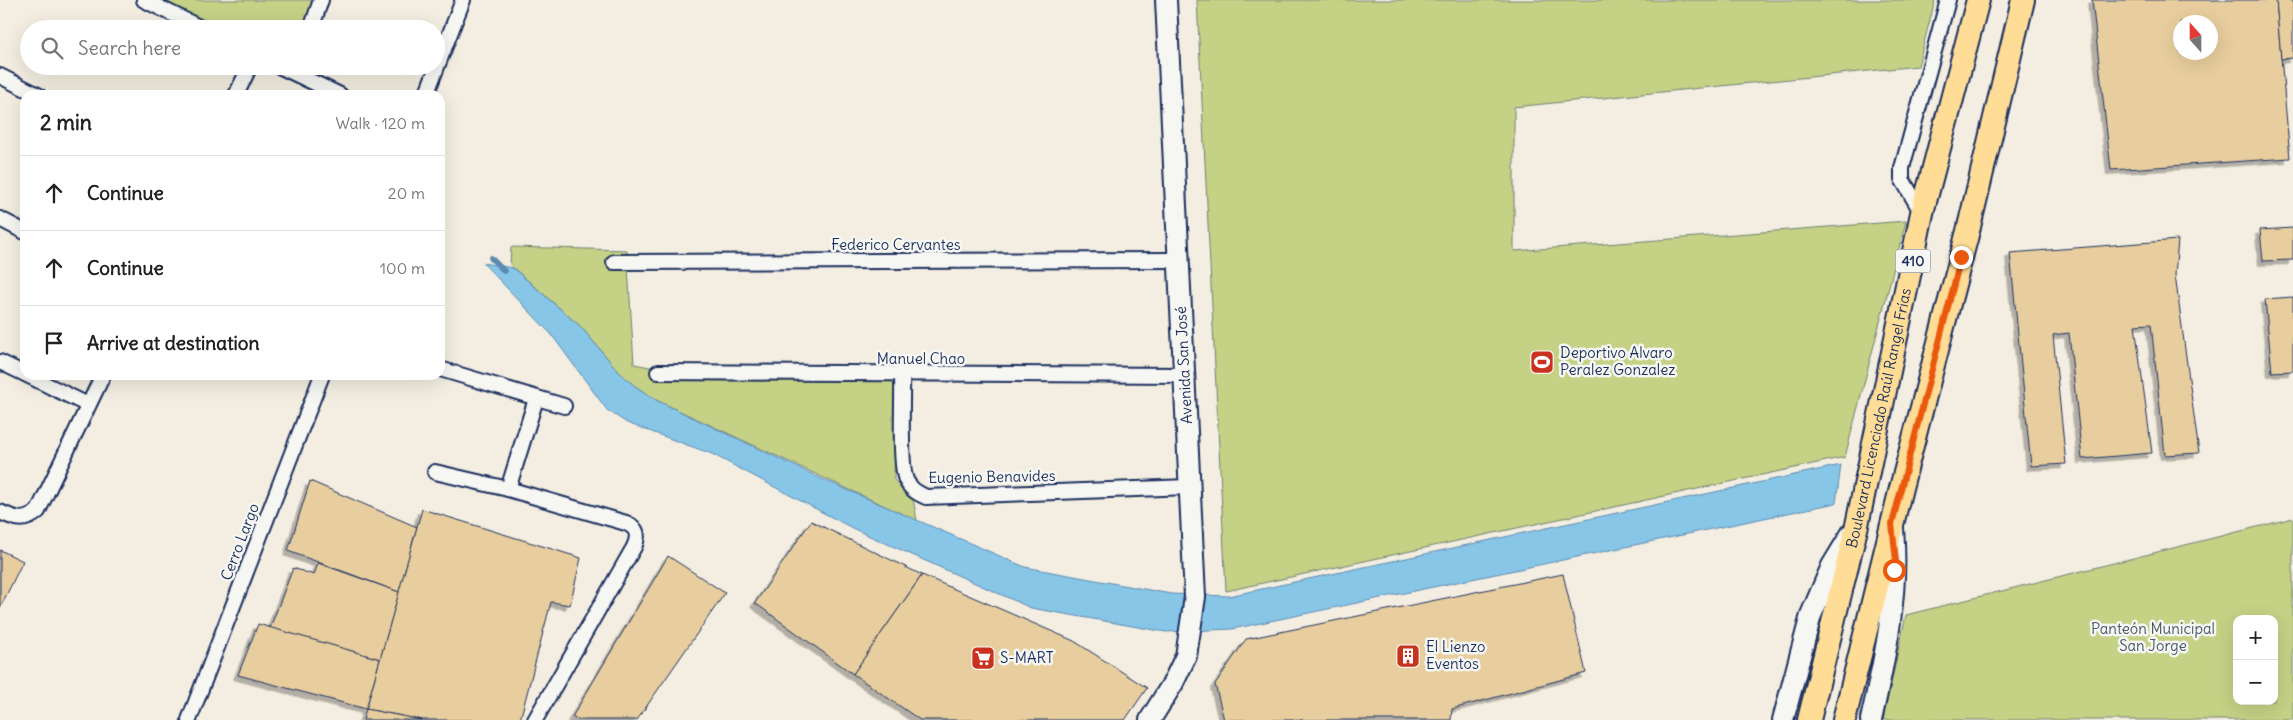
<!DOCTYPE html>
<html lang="en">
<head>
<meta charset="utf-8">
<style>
  :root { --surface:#fff; --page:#f6f6f6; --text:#202124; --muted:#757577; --line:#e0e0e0 }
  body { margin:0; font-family:Delius,sans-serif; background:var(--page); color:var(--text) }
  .controls { position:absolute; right:15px; bottom:15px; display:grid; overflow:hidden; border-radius:10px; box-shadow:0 5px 20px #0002 }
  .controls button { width:45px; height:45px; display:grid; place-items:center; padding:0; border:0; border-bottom:1px solid var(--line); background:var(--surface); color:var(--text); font:25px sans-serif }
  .compass { position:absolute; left:2173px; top:15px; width:45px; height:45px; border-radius:50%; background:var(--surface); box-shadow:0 5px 20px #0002; rotate:339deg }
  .stop { position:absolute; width:15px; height:15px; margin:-11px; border:4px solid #ea580c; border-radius:50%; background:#fff }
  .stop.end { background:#ea580c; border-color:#fff; box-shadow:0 1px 5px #0008 }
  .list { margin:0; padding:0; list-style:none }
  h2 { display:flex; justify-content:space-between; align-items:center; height:65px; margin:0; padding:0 20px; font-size:21px }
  h2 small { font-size:16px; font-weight:400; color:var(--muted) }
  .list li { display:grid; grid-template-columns:32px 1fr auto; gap:15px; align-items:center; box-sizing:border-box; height:75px; padding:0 20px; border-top:1px solid var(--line) }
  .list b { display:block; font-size:19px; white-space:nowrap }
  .list em { font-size:16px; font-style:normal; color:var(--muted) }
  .icon { flex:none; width:28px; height:28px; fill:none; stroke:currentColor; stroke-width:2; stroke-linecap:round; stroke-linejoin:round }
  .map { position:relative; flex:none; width:2293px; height:720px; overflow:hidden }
  .search { position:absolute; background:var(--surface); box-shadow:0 5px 20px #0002; left:20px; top:20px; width:425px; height:55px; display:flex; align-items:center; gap:12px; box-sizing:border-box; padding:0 18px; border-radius:28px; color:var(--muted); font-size:19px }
  .panel { position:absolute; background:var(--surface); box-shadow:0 5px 20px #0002; left:20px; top:90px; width:425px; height:290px; border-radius:15px }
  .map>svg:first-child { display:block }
</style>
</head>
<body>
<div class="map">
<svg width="2293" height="720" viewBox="0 0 2293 720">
  <defs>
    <filter id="shadow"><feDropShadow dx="-4.5" dy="4.5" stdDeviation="0" flood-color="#0004"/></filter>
  </defs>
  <rect width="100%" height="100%" fill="#f3eee1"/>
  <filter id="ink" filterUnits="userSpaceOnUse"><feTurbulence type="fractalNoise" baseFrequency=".02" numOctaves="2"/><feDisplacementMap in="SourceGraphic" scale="10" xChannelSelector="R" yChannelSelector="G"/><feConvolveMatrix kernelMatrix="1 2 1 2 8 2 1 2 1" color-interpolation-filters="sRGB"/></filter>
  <g filter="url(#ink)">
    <!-- green -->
    <g fill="#c5d185" stroke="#708072" fill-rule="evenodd">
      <polygon points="159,0 316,0 305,29 221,29"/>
      <polygon points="1197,0 1935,0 1918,66 1514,107 1514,251 1906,221 1845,457 1226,591"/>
      <polygon points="511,247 627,250 634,364 655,368 658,372 897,381 894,480 913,498 917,521 656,400 635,386 619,372 581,327 510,265"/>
      <path d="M2293,518V720H1883L1906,615ZM2237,619H2274V701H2237Z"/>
    </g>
    <!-- water -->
    <polygon fill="#88c6e8" stroke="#5c8ab1" points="483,263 513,268 581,327 619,372 635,386 656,400 820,478 1025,567 1171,594 1229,596 1841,465 1836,503 1232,629 1166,632 1031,608 854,529 712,454 627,423 607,410 551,334"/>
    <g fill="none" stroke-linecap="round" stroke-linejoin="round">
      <!-- stream -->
      <polyline stroke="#5c8ab1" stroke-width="5.5" points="491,258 504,271"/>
    </g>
    <!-- building -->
    <g fill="#e8ce9e" stroke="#1b2f5e" fill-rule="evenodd" filter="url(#shadow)">
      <path d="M2092,0H2276L2290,158L2111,170ZM2180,22H2210V52H2180Z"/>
      <polygon points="2276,0 2293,0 2293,58 2281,59"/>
      <polygon points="2293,228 2293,260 2263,261 2260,230"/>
      <polygon points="2178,240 2175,275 2199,453 2165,455 2151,324 2135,325 2152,453 2082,459 2069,333 2053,335 2066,464 2031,466 2010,253"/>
      <polygon points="2293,297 2293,371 2272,372 2265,299"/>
      <polygon points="310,481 417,527 399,592 288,551"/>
      <polygon points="422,509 581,558 570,605 551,602 520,720 422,720 366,709"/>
      <polygon points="811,521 922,575 853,674 755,603"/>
      <polygon points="0,550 23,561 0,608"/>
      <polygon points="668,556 725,593 637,720 577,720 572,717"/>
      <polygon points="318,563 399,592 380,659 270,628 293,568 314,575"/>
      <polygon points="1563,574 1586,673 1452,709 1451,720 1224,720 1215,684 1246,639"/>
      <polygon points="922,575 1074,641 1147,688 1125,720 920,720 853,674"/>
      <polygon points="258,624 380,659 366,709 238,675"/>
      <polygon points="366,709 422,720 363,720"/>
    </g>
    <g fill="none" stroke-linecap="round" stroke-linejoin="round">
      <!-- street casing -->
      <g stroke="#1b2f5e" stroke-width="18">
        <g id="street">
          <polyline points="144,0 203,29"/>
          <polyline points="311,29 321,0"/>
          <polyline points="279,66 340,95"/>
          <polyline points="0,76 38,95"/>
          <polyline points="236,95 250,66"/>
          <polyline points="426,95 463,0"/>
          <polyline points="1922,213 1902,179 1902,168 1948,0"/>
          <polyline points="0,219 25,232"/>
          <polyline points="614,262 1177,260"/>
          <polyline points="0,362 25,374"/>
          <polyline points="440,369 564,406"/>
          <polyline points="658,372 1185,375"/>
          <polyline points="27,375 88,405"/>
          <path d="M902,375C903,397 899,463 906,480C910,489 917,493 926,497L1189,487"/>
          <path d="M435,472L508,489L626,523C638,528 639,536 634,547L535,720"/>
          <polyline points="508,489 536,399"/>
          <path d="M0,512C15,519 25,523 38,511L103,375"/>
          <polyline points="189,720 322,375"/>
        </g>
      </g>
      <!-- secondary casing -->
      <g stroke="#1b2f5e" stroke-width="24">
        <g id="secondary">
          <polyline points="1150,720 1173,683 1186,656 1195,597 1166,0"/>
          <polyline points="1783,720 1811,615 1832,566 1852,533"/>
          <path d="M1871,720C1885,658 1899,593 1893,529"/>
        </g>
      </g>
      <!-- primary casing -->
      <g stroke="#1b2f5e" stroke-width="26">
        <g id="primary">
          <path id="s1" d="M1809,720L1857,525L1922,213L1978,0"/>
          <polyline points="1844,720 1901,488 1968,231 2023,0"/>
        </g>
      </g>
      <!-- street -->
      <use href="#street" stroke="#f6f6f2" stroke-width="14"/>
      <!-- secondary -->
      <use href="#secondary" stroke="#f6f6f2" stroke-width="20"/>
      <!-- primary -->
      <use href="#primary" stroke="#ffdd96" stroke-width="22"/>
    </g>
  </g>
  <g fill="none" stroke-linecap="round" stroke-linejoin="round" filter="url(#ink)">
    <!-- route -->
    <polyline stroke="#ea580c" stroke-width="6" points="1894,570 1896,561 1892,524 1961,257"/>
  </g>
  <!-- icons -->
  <defs>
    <g id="stadium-square" transform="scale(1.25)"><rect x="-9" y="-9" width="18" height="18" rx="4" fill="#c8321e" stroke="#f6f6f2"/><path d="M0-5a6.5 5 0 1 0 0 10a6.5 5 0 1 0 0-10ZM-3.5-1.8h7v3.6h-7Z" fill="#fff"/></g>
    <g id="building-square" transform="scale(1.25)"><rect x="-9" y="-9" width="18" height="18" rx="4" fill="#c8321e" stroke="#f6f6f2"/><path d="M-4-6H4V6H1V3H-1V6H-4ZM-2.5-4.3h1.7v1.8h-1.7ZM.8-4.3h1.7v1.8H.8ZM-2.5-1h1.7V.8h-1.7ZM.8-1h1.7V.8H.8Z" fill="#fff"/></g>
    <g id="supermarket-square" transform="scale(1.25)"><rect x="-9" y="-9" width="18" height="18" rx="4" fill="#c8321e" stroke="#f6f6f2"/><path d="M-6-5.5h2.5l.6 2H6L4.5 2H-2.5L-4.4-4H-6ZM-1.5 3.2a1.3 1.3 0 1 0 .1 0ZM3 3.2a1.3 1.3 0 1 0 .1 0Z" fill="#fff"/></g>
  </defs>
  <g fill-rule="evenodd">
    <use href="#stadium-square" x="1542" y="362"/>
    <use href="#building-square" x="1408" y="656"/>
    <use href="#supermarket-square" x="983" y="658"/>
  </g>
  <g text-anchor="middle" stroke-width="5" stroke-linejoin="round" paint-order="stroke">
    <!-- shield labels -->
    <rect fill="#f6f6f2" stroke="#5d6b8a" stroke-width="1" x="1895.5" y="249.5" width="35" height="23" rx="4"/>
    <g font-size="14" font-weight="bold" fill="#1b2f5e">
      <text x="1913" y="266">410</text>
    </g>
    <!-- street labels -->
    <g font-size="15" fill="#1b2f5e" stroke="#f6f6f2">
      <text x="896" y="250">Federico Cervantes</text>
      <text x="921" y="364">Manuel Chao</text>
      <text transform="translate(1184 365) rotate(-93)" y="5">Avenida San José</text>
      <text dy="5" stroke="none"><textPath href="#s1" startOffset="310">Boulevard Licenciado Raúl Rangel Frías</textPath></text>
      <text transform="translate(992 477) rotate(-1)" y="5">Eugenio Benavides</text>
      <text transform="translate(240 542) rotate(-69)" y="5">Cerro Largo</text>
    </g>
    <!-- poi labels -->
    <g font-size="15" fill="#1b2f5e" stroke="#f6f6f2" text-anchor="start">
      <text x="1560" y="358">Deportivo Alvaro<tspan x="1560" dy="17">Peralez Gonzalez</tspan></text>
      <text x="1426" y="652">El Lienzo<tspan x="1426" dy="17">Eventos</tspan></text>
      <text x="1000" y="663">S-MART</text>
    </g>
    <!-- park labels -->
    <g font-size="15" fill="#465868" stroke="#f6f6f2">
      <text x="2153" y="634">Panteón Municipal<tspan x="2153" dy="17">San Jorge</tspan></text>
    </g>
  </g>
</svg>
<div class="controls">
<button>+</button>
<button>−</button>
</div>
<svg class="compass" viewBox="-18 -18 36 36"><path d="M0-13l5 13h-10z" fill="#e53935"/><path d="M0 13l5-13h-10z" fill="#757577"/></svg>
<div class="stop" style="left:1894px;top:570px"></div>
<div class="stop end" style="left:1961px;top:257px"></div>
<div class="search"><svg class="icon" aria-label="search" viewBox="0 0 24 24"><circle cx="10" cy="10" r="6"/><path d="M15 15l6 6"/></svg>Search here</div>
<section class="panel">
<h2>2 min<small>Walk · 120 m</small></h2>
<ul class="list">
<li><svg class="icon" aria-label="ahead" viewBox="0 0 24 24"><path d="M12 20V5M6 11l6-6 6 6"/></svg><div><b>Continue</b></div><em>20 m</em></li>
<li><svg class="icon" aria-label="ahead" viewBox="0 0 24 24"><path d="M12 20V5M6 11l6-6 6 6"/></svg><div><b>Continue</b></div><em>100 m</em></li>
<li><svg class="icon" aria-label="arrive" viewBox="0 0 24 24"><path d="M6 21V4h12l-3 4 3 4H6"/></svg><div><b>Arrive at destination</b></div></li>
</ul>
</section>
</div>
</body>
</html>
